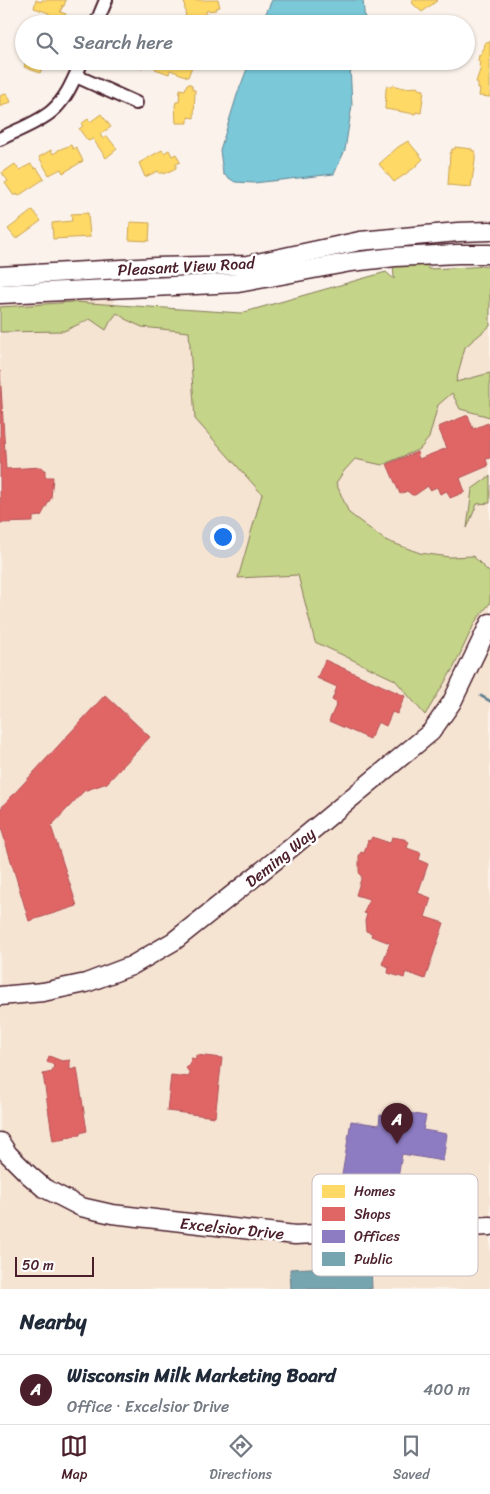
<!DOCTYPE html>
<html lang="en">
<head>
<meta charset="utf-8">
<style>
  :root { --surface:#fff; --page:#f2f2f3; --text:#1f2937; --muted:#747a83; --line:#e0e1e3; --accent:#4a1f2b }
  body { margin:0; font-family:Sriracha,sans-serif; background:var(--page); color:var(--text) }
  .scale { position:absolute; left:15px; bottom:12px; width:79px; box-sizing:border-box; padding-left:5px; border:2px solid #4a1f2b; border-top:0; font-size:14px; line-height:18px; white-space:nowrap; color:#4a1f2b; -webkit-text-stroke:4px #fff; paint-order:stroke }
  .you { position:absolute; left:222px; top:536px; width:18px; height:18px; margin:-12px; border:4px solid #fff; border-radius:50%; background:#1a73e8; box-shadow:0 0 0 8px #1a73e833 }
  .badge { display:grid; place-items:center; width:32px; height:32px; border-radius:50%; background:var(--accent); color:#fff; font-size:16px; font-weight:700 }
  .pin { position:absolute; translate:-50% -41px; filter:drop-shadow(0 1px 2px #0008) }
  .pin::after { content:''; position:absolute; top:26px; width:18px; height:15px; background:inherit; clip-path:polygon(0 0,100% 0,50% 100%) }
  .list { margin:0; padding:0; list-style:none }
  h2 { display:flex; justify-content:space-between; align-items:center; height:65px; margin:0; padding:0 20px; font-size:21px }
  h2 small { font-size:16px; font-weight:400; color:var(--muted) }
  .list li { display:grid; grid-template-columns:32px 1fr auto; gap:15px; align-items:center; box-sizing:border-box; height:70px; padding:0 20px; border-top:1px solid var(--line) }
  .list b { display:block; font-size:19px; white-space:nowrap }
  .list p { margin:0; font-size:16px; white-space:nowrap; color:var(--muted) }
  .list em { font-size:16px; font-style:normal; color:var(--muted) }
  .icon { flex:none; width:28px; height:28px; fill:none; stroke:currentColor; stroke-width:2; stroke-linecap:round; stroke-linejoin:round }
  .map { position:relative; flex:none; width:490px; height:1289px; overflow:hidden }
  .search { position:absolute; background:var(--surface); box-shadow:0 1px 4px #0004; left:15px; right:15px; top:15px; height:55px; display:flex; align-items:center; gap:12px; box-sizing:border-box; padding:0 18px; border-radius:28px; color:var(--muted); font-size:19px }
  .sheet { height:135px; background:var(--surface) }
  nav { display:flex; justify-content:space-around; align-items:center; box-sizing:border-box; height:70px; border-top:1px solid var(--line); background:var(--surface); font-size:14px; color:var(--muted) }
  nav a { display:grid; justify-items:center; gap:2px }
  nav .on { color:var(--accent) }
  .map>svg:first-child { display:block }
</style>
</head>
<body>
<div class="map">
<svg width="490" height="1289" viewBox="0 0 490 1289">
  <rect width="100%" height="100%" fill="#fbf3eb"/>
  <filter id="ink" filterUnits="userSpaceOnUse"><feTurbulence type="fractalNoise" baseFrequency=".02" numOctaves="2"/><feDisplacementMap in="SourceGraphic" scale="10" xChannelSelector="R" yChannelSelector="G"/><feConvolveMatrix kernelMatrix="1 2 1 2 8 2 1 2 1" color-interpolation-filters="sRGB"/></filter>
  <g filter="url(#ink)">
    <!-- built -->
    <polygon fill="#f6e4d3" points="113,297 117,313 189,332 195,419 442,366 490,326 490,1289 0,1289 0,301"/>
    <!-- green -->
    <g fill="#c4d488" stroke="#877a5a">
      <polygon points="427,261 428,269 490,266 490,326 465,347 456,382 490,373 490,417 460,409 452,393 438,405 429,438 420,449 382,465 355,459 344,471 336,483 349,513 385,540 420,553 450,557 473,556 490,573 490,603 475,622 454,667 425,715 395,680 315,642 298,575 238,578 262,494 195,419 189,332 142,327 127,320 117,313 110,322 106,330 90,319 64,331 0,332 0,307 74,302 241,313 386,272 394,279 393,263"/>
      <polygon points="490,476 490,503 477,504 467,528 472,489"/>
    </g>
    <!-- water -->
    <g fill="#7ac8d8" stroke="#678493">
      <polygon points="272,0 363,0 365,23 261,24"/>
      <polygon points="250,61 351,61 350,65 352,105 345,150 334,174 254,183 235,182 223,174 220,150 237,95"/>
    </g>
    <!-- homes -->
    <g fill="#ffd966" stroke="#c9a154">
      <polygon points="36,0 41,2 42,0 66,0 64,6 61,6 63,6 60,12 66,14 63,24 57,24 46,19 49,13 34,8"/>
      <polygon points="184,0 218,0 220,7 215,8 216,10 206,11 206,18 186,20"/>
      <polygon points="412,0 438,0 422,12 413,4"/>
      <polygon points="485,42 490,42 490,97 479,96 480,89 478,89 478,83 476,82 481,67 479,66 480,62 478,61 479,55 481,55 482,49 484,49"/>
      <polygon points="26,61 45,61 40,73 24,67"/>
      <polygon points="117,61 144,61 142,68 131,63 125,64"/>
      <polygon points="153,61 194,61 188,77 170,70 169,74 155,69 156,67 151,66"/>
      <polygon points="187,84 191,84 193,90 195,90 194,118 188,117 188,123 176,123 175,106 176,102 179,102 180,89 185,90"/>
      <polygon points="393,85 404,88 418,87 418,89 424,90 421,113 416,112 415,114 385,109 386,89 387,86 392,87"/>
      <polygon points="7,93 11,102 0,107 0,96"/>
      <polygon points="101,114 111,127 100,134 103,139 107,136 117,149 106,158 93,139 88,141 79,129 83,126 81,124 88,119 90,122"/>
      <polygon points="408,141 423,159 414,168 394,182 379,164 398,147"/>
      <polygon points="71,145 73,149 76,147 83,161 63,173 61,169 49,175 39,157 51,150 53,154 58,151 58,150"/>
      <polygon points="455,147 472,149 472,151 475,151 475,161 471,187 448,185 450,153 451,153 452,149 455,149"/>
      <polygon points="162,150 164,153 169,150 172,156 176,154 180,162 176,164 176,168 164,174 163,172 160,174 158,171 145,177 139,163"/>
      <polygon points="15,164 19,170 31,164 35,169 37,168 44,179 18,196 17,194 14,196 5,183 8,181 2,173"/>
      <polygon points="33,210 41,221 16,239 8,229"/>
      <polygon points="88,213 90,237 53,239 52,223 72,221 71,214"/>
      <polygon points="130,222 150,223 149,241 129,240"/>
    </g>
    <!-- shops -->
    <g fill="#e06666" stroke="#b35154">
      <polygon points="0,371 6,469 42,467 43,470 45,470 45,477 53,477 51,498 41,516 33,517 33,522 1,523 0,520"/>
      <polygon points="468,415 473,429 488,423 490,429 490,458 486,459 488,466 460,478 465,492 450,498 447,491 440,494 437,487 430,490 428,486 415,495 412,495 407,491 400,494 387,464 417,452 419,459 447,448 438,427"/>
      <polygon points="325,660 405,696 397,714 392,712 386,726 378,722 370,739 329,721 337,703 332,700 337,687 317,678"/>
      <polygon points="105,695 150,737 107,783 84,791 51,826 77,906 29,921 0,824 0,809"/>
      <polygon points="372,837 390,843 392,837 404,839 409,842 407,848 421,853 419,860 428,864 418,893 431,898 425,917 444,923 425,979 406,972 404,978 388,973 389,967 382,964 390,943 371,936 372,933 366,931 365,921 367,914 364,913 369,899 356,895 362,876 360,875 359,871 359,856 361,852 364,853 368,840 370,841"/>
      <polygon points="196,1055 222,1058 215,1117 167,1111 171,1075 189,1077 189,1072 186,1068 190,1065 191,1058 196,1059"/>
      <polygon points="49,1056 62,1061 70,1060 70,1070 77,1068 87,1131 80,1133 80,1135 65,1137 66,1139 53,1141 43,1074 52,1072 54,1065 47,1062"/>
    </g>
    <!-- offices -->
    <polygon fill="#8e7cc3" stroke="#7a6095" points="392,1110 426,1116 423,1130 447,1134 443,1161 402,1154 397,1184 371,1180 370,1186 341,1181 351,1121 379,1125 380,1115 391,1117"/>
    <!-- public -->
    <polygon fill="#76a5af" stroke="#697d87" points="371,1265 372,1289 291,1289 290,1269"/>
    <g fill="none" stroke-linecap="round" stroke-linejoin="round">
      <!-- stream -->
      <polyline stroke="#678493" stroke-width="3" points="481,696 490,701"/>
      <!-- street casing -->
      <g stroke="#4a1f2b" stroke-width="16">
        <g id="street">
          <polyline points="96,24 106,0"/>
          <polyline points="76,76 136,103"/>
          <path d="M0,139C17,130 38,123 52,111C67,98 74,79 82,61"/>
        </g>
      </g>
      <!-- secondary casing -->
      <g stroke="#4a1f2b" stroke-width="21">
        <g id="secondary">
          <polyline points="0,276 156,267 248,265 360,241 458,232 490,231"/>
          <polyline points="0,294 238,283 351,262 395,257 458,254 490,254"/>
          <polyline points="0,996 43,992 86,983 131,966 174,941 292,847 431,732 452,702 490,623"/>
          <polyline points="0,1142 8,1154 29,1175 44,1188 81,1207 112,1214 295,1235 490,1226"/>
        </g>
      </g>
      <!-- street -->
      <use href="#street" stroke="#fff" stroke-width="12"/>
      <!-- secondary -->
      <use href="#secondary" stroke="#fff" stroke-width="18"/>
    </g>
  </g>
  <g text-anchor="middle" stroke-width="5" stroke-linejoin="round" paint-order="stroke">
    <!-- street labels -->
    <g font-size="16" fill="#4a1f2b" stroke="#fff">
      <text transform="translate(186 266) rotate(-3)" y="6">Pleasant View Road</text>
      <text transform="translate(280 857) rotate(-39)" y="6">Deming Way</text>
      <text transform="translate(232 1228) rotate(6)" y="6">Excelsior Drive</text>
    </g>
  </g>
  <!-- legend -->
  <rect x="312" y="1174" width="166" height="102" rx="8" fill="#fff" stroke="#c9bcbf" stroke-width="1"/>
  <rect x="322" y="1185" width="23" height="13" fill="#ffd966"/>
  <rect x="322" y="1207" width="23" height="14" fill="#e06666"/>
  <rect x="322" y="1230" width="23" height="13" fill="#8e7cc3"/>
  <rect x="322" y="1252" width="23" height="14" fill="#76a5af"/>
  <g font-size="14" fill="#4a1f2b">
    <text x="354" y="1196">Homes</text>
    <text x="354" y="1219">Shops</text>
    <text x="354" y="1241">Offices</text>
    <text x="354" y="1264">Public</text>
  </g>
</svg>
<div class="scale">50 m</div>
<div class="you"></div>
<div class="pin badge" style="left:397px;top:1144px">A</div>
<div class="search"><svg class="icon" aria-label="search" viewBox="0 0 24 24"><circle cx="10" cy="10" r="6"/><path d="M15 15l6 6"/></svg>Search here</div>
</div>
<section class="sheet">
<h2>Nearby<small></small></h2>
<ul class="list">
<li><span class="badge">A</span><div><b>Wisconsin Milk Marketing Board</b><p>Office · Excelsior Drive</p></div><em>400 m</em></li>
</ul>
</section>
<nav>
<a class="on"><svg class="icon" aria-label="map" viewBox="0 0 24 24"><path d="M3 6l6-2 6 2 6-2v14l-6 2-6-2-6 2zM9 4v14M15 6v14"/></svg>Map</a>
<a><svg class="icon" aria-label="directions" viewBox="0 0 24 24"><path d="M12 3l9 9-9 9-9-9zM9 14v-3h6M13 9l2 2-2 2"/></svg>Directions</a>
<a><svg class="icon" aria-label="saved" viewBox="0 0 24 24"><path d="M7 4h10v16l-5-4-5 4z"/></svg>Saved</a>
</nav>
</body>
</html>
